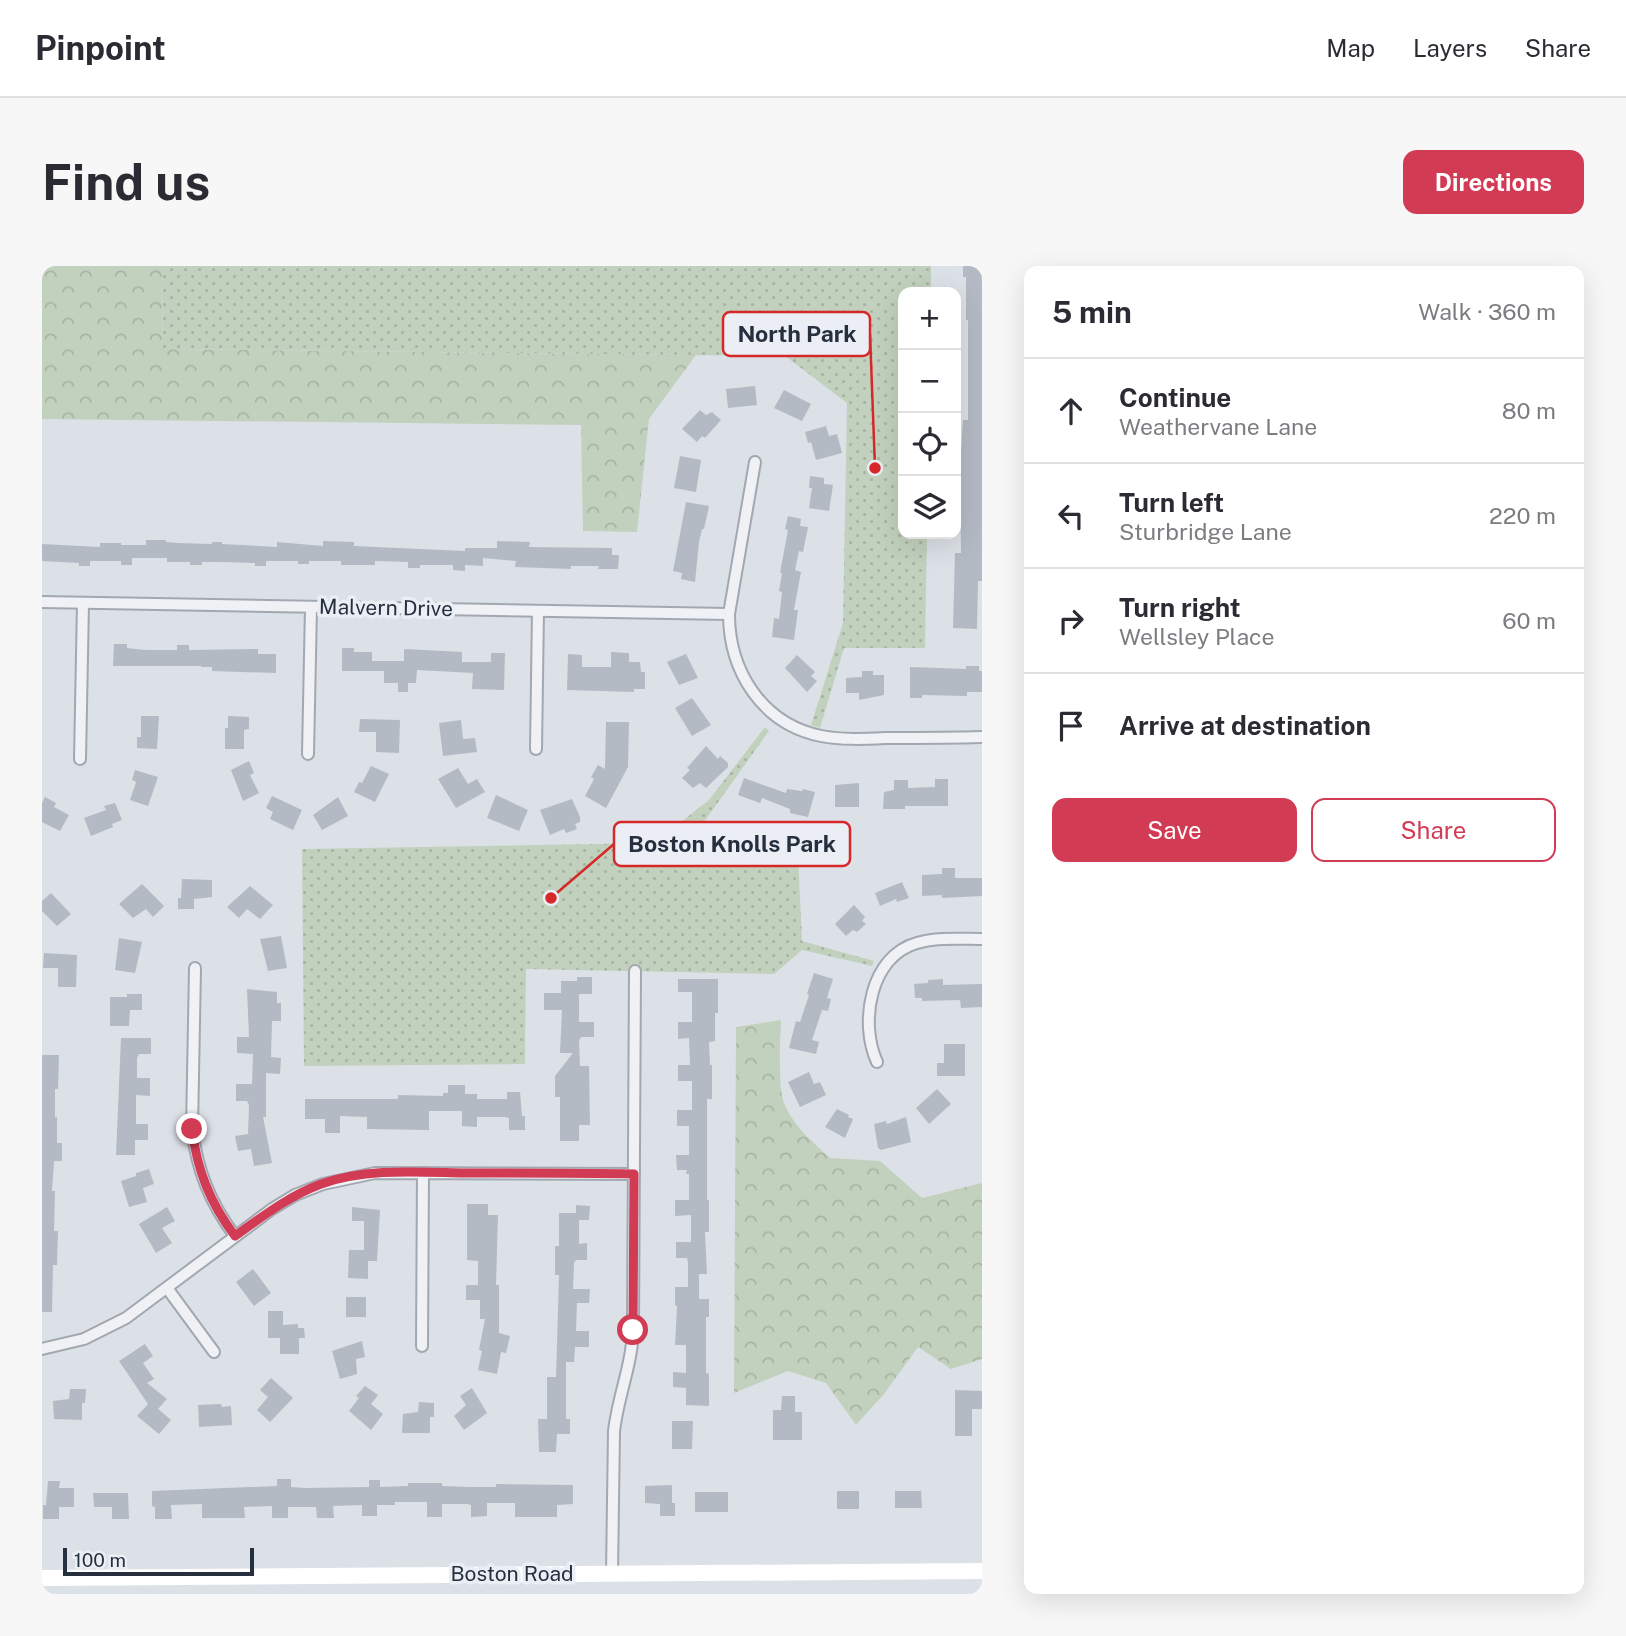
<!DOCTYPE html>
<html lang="en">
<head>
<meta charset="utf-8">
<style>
  :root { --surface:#fff; --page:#f7f7f7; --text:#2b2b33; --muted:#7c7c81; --line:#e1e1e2; --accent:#d23b54 }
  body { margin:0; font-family:"Public Sans",sans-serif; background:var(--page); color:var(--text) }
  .controls { position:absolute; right:21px; top:21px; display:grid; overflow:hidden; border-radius:14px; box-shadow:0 7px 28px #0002 }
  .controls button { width:63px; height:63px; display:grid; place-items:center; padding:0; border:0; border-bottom:2px solid var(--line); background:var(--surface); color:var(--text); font:35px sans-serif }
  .scale { position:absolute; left:21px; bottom:18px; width:191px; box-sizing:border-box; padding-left:7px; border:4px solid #262f3e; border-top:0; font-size:19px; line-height:24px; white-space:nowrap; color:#262f3e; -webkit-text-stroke:5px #ebeff5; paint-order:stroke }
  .stop { position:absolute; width:21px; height:21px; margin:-16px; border:5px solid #d23b54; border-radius:50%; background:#fff }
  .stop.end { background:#d23b54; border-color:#fff; box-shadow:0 2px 7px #0008 }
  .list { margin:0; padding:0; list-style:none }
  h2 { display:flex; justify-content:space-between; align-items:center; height:91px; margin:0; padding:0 28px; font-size:30px }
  h2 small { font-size:23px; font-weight:400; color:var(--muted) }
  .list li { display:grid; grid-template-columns:46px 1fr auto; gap:21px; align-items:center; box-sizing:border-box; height:105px; padding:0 28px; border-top:2px solid var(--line) }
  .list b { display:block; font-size:26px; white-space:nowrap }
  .list p { margin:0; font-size:23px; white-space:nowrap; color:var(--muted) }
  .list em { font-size:23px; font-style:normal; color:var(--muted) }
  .actions { display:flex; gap:14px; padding:21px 28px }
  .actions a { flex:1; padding:16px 0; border:2px solid var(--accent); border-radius:14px; text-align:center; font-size:24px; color:var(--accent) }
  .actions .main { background:var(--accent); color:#fff }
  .icon { flex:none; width:38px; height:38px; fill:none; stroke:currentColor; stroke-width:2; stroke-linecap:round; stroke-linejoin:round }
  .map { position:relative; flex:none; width:940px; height:1328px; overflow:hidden; border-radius:14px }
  header { display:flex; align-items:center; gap:42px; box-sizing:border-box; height:98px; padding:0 35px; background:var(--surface); border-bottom:2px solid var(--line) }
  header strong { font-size:33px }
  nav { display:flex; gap:38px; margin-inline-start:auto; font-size:24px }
  .intro { display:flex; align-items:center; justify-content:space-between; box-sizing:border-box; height:168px; padding:0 42px }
  h1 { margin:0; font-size:49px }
  .button { padding:18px 32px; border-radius:14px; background:var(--accent); color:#fff; font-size:24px; font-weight:700 }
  main { display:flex; gap:42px; padding:0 42px }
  aside { flex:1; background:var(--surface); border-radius:14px; box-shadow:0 7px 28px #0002 }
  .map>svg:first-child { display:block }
</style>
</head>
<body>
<header>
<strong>Pinpoint</strong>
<nav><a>Map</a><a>Layers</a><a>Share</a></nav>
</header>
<div class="intro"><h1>Find us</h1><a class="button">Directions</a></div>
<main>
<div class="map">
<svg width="940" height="1328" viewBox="0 0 940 1328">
  <defs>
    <pattern id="forest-crowns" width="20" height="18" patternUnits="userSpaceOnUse" patternTransform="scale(1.75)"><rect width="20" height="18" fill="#c2d1bd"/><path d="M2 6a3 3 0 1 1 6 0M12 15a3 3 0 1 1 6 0" fill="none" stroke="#a7b4a4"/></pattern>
    <pattern id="park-dots" width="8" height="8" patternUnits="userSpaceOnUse" patternTransform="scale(1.75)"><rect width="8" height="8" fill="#c2d1bd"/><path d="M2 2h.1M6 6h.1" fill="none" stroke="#a7b4a4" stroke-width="1.8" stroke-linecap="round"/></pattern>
  </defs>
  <rect width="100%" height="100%" fill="#dce1e7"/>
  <!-- forest -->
  <g fill="url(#forest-crowns)">
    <polygon points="0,0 121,0 120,83 654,89 607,153 595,266 541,265 539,159 0,153"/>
    <path d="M739,754C738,771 736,824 742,837C751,860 771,876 788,892L838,895L880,932L940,917V1093L909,1103L876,1081L842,1128L814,1159L784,1117L746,1105L692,1127L694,761Z"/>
  </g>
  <!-- park -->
  <g fill="url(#park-dots)">
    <polygon points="121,0 889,0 889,26 861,26 861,268 885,268 883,382 802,382 778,462 769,459 801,357 805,137 743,90 120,83"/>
    <polygon points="723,461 727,465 659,560 756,589 760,675 832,695 830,700 760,684 732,708 484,703 483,798 262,800 260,583 612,577 667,534"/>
  </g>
  <!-- building -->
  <g fill="#b3bac4">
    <polygon points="921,0 940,0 940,315 936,315 935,363 911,362 913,287 919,287 918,202 921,154 926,154 926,54 924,54 924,11 921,11"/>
    <polygon points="713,120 715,139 686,142 684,123"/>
    <polygon points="742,124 769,138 760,155 732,142"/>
    <polygon points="658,144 664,149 670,146 679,154 663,172 660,170 655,176 640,163"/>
    <polygon points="784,160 787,170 795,168 800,187 774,194 769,176 766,177 763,166"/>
    <polygon points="638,190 659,194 654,226 632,222"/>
    <polygon points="768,210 782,212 782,218 791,219 787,245 767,242 770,222 767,222"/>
    <polygon points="644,236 667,240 662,263 660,263 657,276 653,316 639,313 640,307 631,305"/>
    <polygon points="746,250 759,253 758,260 766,261 761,286 757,285 753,304 759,306 752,344 756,344 752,374 730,371 732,352 737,353 740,326 737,325 740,307 738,307 746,264 743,263"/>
    <polygon points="104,274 124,274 124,276 136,277 170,278 170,276 180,276 180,278 235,281 235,276 281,280 281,275 312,276 312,280 423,285 423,282 455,282 455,275 488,276 487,281 570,282 570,289 577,289 576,303 556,303 557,300 529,300 529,303 473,301 474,295 441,292 441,300 423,299 423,305 411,304 411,299 378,299 378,302 366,302 366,296 333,295 333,299 299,299 299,295 267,295 267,298 256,298 256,295 224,295 224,300 213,300 213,297 180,296 160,296 160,299 148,299 148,296 125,296 125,292 90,292 90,299 79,299 79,295 48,295 48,300 37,300 37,297 0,295 0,278 58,281 58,277 79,277 79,279 104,279"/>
    <polygon points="72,378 85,378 85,382 103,384 135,384 135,379 147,379 147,384 216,383 216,388 234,388 234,407 170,405 170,401 159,401 159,400 71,400"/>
    <polygon points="300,382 312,382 312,386 330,386 330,395 362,395 362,383 420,386 420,396 449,396 449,387 463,387 462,424 430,423 431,407 375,404 374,417 366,417 366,426 356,426 356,417 342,417 342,405 300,405"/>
    <polygon points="569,386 587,387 587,396 598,396 599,406 603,406 603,423 592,423 592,426 525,424 526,388 540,389 540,401 569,401"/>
    <polygon points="644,388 656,412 637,419 625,396"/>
    <polygon points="755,389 773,406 769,410 775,415 765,426 743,402"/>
    <polygon points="924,400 937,400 937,405 940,405 940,426 925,426 925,430 880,429 880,432 868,432 868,401 924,403"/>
    <polygon points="820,405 831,405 831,409 842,409 842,429 817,434 817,427 804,427 804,412 820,411"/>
    <polygon points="650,432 669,459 650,470 633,442"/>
    <polygon points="99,450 117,450 115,483 95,482 95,471 99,471"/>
    <polygon points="186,450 207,451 207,463 202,464 202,483 183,483 183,462 186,462"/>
    <polygon points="318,453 358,454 357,487 334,486 334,466 317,466"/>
    <polygon points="419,454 421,473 433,472 435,486 401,490 397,457"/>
    <polygon points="564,456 587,456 586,501 564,542 543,530 552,513 549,511 556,499 563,503"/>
    <polygon points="664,480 676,493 678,490 686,497 686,501 664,522 658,517 651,522 640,512 648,504 645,502"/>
    <polygon points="207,495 212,507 208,509 217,527 201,535 189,504"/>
    <polygon points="329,500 347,508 333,536 312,526 317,516 320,517"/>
    <polygon points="416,502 426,518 435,513 443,526 414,542 396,513"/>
    <polygon points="93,504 116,511 106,540 88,534 94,516 90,514"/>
    <polygon points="702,512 744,527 745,523 760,525 761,523 773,526 766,551 748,547 748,543 720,532 718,537 696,529"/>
    <polygon points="893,513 906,513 906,540 863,540 863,543 841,543 842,526 852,524 852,514 866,514 866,522 893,521"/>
    <polygon points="817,517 817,541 793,541 793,519"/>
    <polygon points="454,529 486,544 477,565 445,552"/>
    <polygon points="230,530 260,544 251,564 228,553 231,546 224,542"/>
    <polygon points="3,531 14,537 12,541 27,549 18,565 0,556 0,537"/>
    <polygon points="296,531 306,550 280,564 271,549"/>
    <polygon points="530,533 538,551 538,556 533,558 535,563 524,567 522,563 508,569 498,544"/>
    <polygon points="73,537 80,554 70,558 71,561 49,570 42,552 64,544 62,540"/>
    <polygon points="900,602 913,602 913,612 940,612 940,630 900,632 900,629 880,630 880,609 900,608"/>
    <polygon points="140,613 170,614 170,631 152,633 152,643 136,643 136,632 139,632"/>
    <polygon points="860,616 867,632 855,636 854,633 838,640 833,627"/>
    <polygon points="100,618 122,640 111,651 104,643 91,652 77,638"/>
    <polygon points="208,620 231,639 218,653 205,643 197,652 185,641"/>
    <polygon points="9,627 29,648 15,660 0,645 0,635"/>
    <polygon points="812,639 823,651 820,655 824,658 815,666 811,664 804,670 793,658"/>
    <polygon points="239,670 245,702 226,705 218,673"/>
    <polygon points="77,672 100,676 93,707 73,704"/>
    <polygon points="2,687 35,689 34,721 16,721 16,702 1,702"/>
    <polygon points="772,707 791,713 785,732 789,733 786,745 780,744 770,774 777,776 774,788 747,782 754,755 758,756 767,729 765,728"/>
    <polygon points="535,711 550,711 550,728 537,728 537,756 552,756 552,771 539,771 537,775 538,800 547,800 548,859 537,859 537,875 518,875 518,831 513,831 513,810 531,787 518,787 520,744 502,744 502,727 519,727 519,715 535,715"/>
    <polygon points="636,713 676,713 676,747 673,747 673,775 667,776 668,799 670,799 670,833 665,833 665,934 667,934 667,966 663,966 665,1008 657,1008 657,1033 667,1033 667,1051 664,1051 664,1107 667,1108 667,1140 644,1139 644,1122 631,1121 631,1106 644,1107 644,1079 633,1079 635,1040 633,1039 633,1021 646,1021 646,997 645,992 634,992 634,976 649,976 649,949 633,950 633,934 647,934 647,908 644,908 645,904 635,904 634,889 647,889 647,860 635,860 635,844 650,844 650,815 636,815 636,799 648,799 647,772 636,773 636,756 650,756 650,726 636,726"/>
    <polygon points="901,713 901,719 940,718 940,741 919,742 918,734 880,735 880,732 873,732 872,718 886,717 886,714"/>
    <polygon points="205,723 235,726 235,737 239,737 239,755 230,755 229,791 239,792 238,808 224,807 224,851 221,851 230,897 212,900 209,883 196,885 193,870 206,868 207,839 205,835 194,835 194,818 210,818 211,788 195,787 195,771 207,771"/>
    <polygon points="85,728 100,728 100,744 88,744 87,760 68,760 68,731 85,731"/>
    <polygon points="79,772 109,772 109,788 97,788 95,792 95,812 108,812 108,830 94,829 94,858 106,858 106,874 93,874 93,889 74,889"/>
    <polygon points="902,778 923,778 923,810 895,810 895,797 902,797"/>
    <polygon points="0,789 17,789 16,823 13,823 13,851 15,851 15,877 20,877 20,895 12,895 10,925 13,925 12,965 16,965 15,999 11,999 10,1046 0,1046"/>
    <polygon points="767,806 772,818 778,816 784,829 758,841 746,816"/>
    <polygon points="406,819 423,819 423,828 435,828 435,833 465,833 465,826 478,826 480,850 483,850 483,864 467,864 467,852 463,851 435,851 435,861 420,860 420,845 387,845 387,864 325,863 325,851 298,850 298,867 283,867 283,853 263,853 263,833 356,833 356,829 401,830 401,827 406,827"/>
    <polygon points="895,823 909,838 887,858 874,842"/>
    <polygon points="795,843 807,849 806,851 811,853 803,872 783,861"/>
    <polygon points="864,851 869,876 839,884 836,882 832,858 844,855 845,858"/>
    <polygon points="107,903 112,918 101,922 105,936 87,941 79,915 94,910 94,907"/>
    <polygon points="425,938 446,938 446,949 456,949 454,1019 457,1019 457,1067 468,1070 464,1087 459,1086 455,1108 436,1104 440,1085 437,1084 443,1053 438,1053 438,1034 424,1034 424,1019 436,1019 436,995 425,994"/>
    <polygon points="534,939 548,940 547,954 537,954 537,978 545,977 545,994 534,994 532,997 531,1023 548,1023 547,1037 535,1037 534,1065 547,1065 547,1081 533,1081 532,1096 524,1096 524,1153 528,1153 528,1168 515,1168 514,1186 497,1186 496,1153 505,1153 505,1111 514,1111 517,1009 513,1009 513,980 517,980 517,947 534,947"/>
    <polygon points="125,941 133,955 120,962 130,977 114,987 97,958"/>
    <polygon points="310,941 338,944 335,995 326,995 326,1013 306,1012 307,984 322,984 322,955 310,955"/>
    <polygon points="211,1003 229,1027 212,1040 194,1016"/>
    <rect x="304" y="1031" width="20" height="20"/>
    <polygon points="226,1045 241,1045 241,1059 256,1058 256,1062 262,1062 263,1072 257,1072 257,1088 238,1088 238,1072 226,1072"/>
    <polygon points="320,1075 323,1091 314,1093 315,1108 298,1113 290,1085"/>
    <polygon points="103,1078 111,1090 101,1097 112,1113 105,1117 125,1133 116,1143 129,1154 117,1168 95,1150 106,1138 77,1095"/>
    <polygon points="229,1112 251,1132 228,1156 215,1144 226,1131 218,1124"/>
    <polygon points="323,1120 336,1129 329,1138 341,1148 329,1164 307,1145 317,1132 314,1130"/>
    <polygon points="430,1122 445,1147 422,1164 412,1150 424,1139 418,1130"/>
    <polygon points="28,1123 44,1123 43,1137 40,1137 40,1154 12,1153 11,1135 27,1133"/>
    <polygon points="913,1124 940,1125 940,1143 930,1143 930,1170 913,1170"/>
    <polygon points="740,1130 753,1130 753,1146 760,1146 760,1174 731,1174 731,1144 739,1144"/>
    <polygon points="377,1136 392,1137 392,1151 388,1151 388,1167 360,1167 361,1148 376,1146"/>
    <polygon points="179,1138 180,1141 189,1140 190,1159 157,1161 156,1139"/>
    <polygon points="630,1155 651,1155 650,1183 630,1183"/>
    <polygon points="235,1213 249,1213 249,1221 263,1222 327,1221 327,1214 338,1214 338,1221 366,1220 366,1217 400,1217 400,1220 429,1221 454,1221 454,1218 531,1219 531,1238 515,1239 515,1251 473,1251 473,1237 445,1237 445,1250 429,1251 429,1239 425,1238 400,1238 400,1251 385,1251 385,1236 353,1236 353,1239 335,1239 335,1250 320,1250 320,1239 291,1240 292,1252 275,1252 274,1241 246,1241 246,1252 230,1252 230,1240 202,1241 203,1252 160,1252 160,1238 129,1239 130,1253 113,1253 113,1241 110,1240 110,1225 235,1220"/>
    <polygon points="6,1215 18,1215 17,1222 32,1222 32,1241 17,1241 17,1253 1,1253 1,1239 4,1239"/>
    <polygon points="630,1219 630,1237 633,1237 633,1250 618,1250 618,1238 603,1237 603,1220"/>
    <rect x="795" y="1225" width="22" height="18"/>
    <polygon points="853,1225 879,1225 880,1242 853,1242"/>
    <rect x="653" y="1226" width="33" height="20"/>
    <polygon points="51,1227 86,1227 87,1253 70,1253 70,1241 52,1241"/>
  </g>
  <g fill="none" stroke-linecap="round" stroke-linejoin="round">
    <!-- street casing -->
    <g stroke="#a2a8b1" stroke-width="14">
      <g id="street">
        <path d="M713,196L687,348C687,405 720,458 779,470C800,474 822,473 843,472C875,472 908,472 940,471"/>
        <polyline points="0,336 687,348"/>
        <polyline points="494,483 496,345"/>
        <polyline points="266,488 269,341"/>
        <polyline points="38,493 41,337"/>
        <path d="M153,702L150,863C155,904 168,937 193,970"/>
        <path d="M835,796C817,757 828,690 875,677C895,671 919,673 940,673"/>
        <polyline points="125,1022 172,1086"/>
        <polyline points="380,1080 381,907"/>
        <polyline points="0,1083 42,1073 84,1052 230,943 253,929 281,918 333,907 592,908"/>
        <path d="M570,1308L572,1165C576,1130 590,1099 591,1064L593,705"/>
      </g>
    </g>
    <!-- street -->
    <use href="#street" stroke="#eff1f5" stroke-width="10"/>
    <!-- secondary -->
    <polyline stroke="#fff" stroke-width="16" points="0,1312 940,1305"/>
  </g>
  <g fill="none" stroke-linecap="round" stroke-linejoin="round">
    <!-- route -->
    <path stroke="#d23b54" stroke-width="9" d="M150,863C155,904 168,937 193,970C221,950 247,930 279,918C324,902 375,906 422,907C478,907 535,907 592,908L591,1064"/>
  </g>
  <g text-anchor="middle" stroke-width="7" stroke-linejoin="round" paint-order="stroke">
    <!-- street labels -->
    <g font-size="21" fill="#262f3e" stroke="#ebeff5">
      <text transform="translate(344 342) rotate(1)" y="7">Malvern Drive</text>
      <text x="470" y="1315">Boston Road</text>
    </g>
  </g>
  <!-- callouts -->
  <path fill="none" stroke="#d62828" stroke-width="2.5" d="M833 202L828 68M509 632L572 578"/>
  <g fill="#d62828" stroke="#ebeff5" stroke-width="2.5">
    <circle cx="833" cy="202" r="7"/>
    <circle cx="509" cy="632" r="7"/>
  </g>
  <g fill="#ebeff5" stroke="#d62828" stroke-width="2.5">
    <rect x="681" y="46" width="147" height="44" rx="7"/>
    <rect x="572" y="556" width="236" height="44" rx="7"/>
  </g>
  <g font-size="23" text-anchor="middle" font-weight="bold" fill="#262f3e">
    <text x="755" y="76">North Park</text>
    <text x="690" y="586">Boston Knolls Park</text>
  </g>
</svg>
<div class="controls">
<button>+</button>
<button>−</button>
<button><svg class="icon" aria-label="locate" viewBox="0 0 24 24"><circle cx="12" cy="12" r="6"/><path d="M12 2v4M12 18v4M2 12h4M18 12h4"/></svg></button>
<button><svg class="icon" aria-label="layers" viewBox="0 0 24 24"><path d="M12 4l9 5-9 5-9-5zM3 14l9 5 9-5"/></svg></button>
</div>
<div class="scale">100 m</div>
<div class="stop" style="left:591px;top:1064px"></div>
<div class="stop end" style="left:150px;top:863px"></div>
</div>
<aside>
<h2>5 min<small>Walk · 360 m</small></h2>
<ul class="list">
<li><svg class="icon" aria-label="ahead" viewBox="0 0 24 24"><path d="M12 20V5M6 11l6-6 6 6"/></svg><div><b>Continue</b><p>Weathervane Lane</p></div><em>80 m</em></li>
<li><svg class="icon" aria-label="left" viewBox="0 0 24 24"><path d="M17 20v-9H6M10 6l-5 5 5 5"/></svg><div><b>Turn left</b><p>Sturbridge Lane</p></div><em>220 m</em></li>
<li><svg class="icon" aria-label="right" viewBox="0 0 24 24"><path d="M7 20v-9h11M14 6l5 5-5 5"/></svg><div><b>Turn right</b><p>Wellsley Place</p></div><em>60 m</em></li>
<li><svg class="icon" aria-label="arrive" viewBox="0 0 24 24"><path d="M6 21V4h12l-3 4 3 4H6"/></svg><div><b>Arrive at destination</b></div></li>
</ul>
<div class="actions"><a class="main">Save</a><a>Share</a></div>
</aside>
</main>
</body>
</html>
